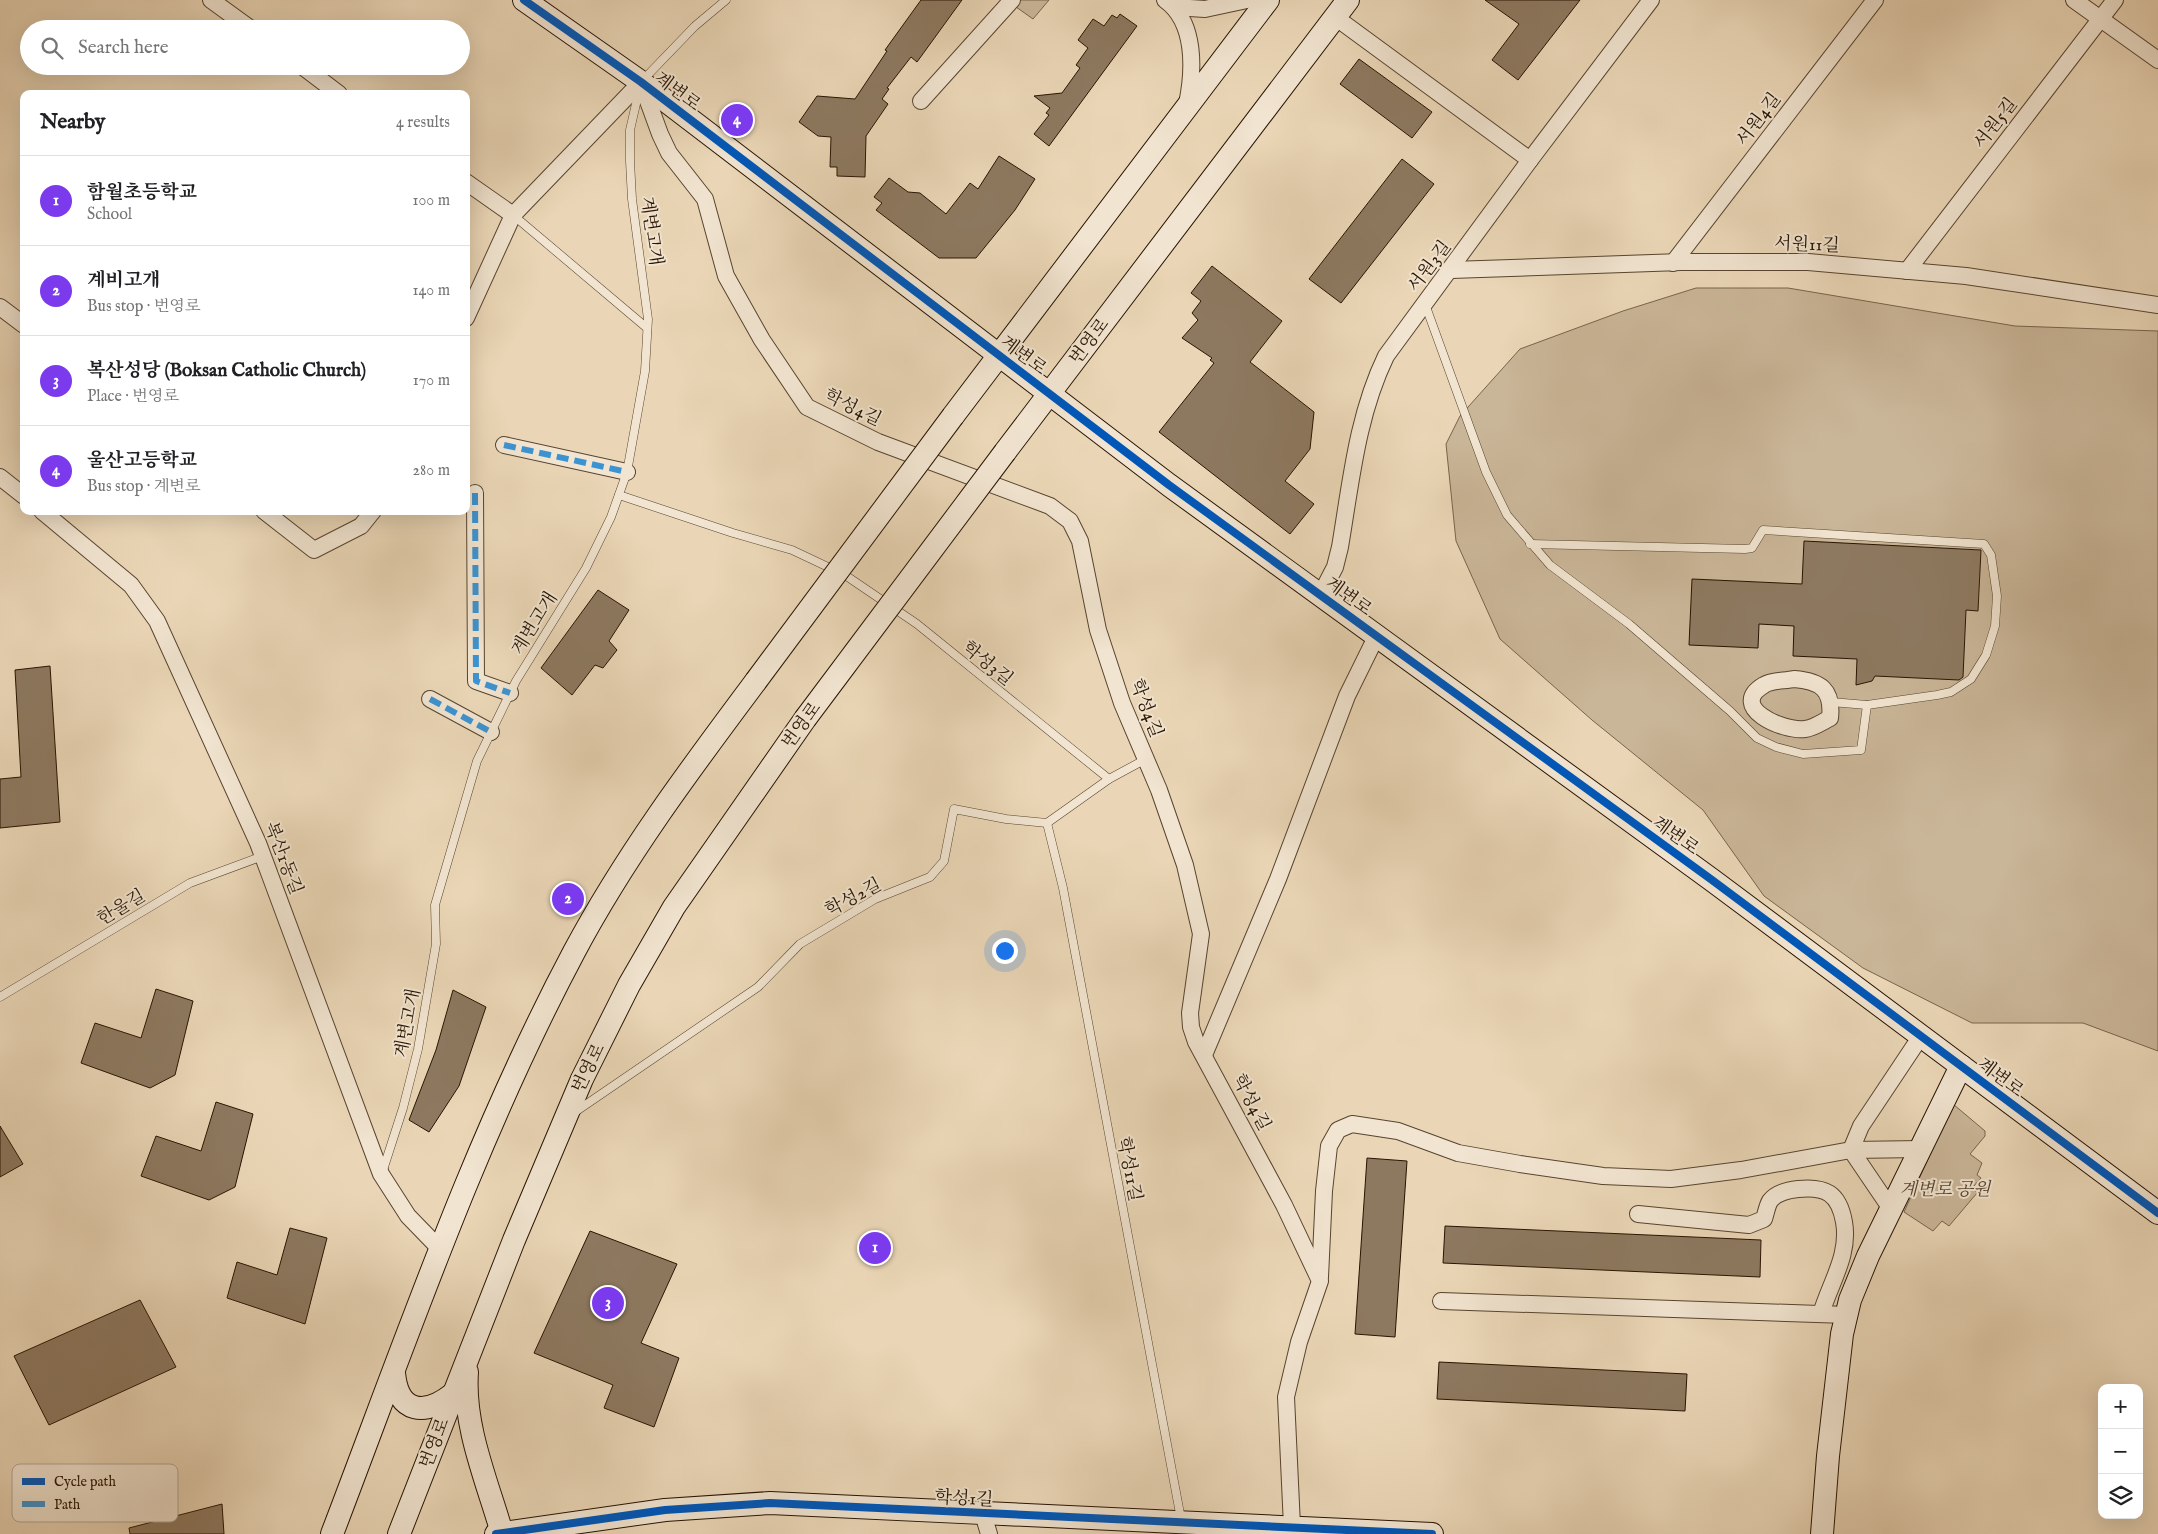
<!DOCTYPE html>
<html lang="en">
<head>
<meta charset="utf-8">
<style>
  :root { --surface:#fff; --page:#f6f6f6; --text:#202124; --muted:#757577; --line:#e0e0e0; --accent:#7c3aed }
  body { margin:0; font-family:"IM FELL English","Noto Serif KR",serif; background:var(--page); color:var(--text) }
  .controls { position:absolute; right:15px; bottom:15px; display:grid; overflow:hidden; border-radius:10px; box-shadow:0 5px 20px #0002 }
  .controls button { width:45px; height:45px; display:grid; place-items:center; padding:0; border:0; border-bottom:1px solid var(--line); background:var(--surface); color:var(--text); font:25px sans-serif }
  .you { position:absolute; left:1004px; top:950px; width:18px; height:18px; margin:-12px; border:4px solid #fff; border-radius:50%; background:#1a73e8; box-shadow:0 0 0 8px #1a73e833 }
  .badge { display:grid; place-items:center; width:32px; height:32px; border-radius:50%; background:var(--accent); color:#fff; font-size:16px; font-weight:700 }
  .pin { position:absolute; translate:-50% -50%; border:2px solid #fff; box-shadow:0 1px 5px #0006 }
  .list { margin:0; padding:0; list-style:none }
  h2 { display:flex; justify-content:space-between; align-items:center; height:65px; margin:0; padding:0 20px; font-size:21px }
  h2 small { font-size:16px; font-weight:400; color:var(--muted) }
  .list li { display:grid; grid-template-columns:32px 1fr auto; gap:15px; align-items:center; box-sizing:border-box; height:90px; padding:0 20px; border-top:1px solid var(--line) }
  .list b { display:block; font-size:19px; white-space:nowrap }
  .list p { margin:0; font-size:16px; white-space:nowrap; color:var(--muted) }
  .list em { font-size:16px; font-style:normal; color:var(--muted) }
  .icon { flex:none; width:28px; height:28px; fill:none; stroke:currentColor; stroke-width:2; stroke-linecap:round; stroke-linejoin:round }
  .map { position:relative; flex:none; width:2158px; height:1534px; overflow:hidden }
  .search { position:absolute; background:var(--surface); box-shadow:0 5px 20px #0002; left:20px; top:20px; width:450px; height:55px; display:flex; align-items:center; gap:12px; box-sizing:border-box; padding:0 18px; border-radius:28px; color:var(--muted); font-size:19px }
  .panel { position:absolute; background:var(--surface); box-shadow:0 5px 20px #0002; left:20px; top:90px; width:450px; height:425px; border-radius:10px }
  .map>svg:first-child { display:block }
</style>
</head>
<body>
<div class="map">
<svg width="2158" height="1534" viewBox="0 0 2158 1534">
  <rect width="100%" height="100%" fill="#ead6b6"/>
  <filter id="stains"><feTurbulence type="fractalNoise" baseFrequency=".004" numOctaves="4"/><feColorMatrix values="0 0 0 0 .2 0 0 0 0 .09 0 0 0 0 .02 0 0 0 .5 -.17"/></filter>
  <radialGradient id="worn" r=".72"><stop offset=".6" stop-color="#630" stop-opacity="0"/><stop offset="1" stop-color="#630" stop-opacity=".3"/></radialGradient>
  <!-- green -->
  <g fill="#c9b597" stroke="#78644c">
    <polygon points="1011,0 1049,0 1033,19 1009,2"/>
    <polygon points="1696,288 1788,288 2015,326 2158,331 2158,1051 2083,1023 1972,1023 1863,968 1764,896 1703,810 1592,720 1500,639 1456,541 1446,444 1460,416 1520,349 1623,311"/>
    <polygon points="1953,1104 1985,1131 1985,1136 1970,1154 1982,1163 1977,1175 1981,1178 1973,1187 1977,1193 1949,1226 1942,1221 1933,1231 1904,1212"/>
  </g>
  <!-- building -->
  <g fill="#8d7960" stroke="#281402">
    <polygon points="921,0 962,0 917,62 911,57 887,88 889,89 882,99 888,104 866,136 865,177 837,176 837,167 830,167 831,137 818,136 799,122 817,96 855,99 887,51 885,50"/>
    <polygon points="1485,0 1580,0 1518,80 1492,60 1519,24"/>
    <polygon points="1120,14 1137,26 1049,146 1034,134 1049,115 1046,113 1050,108 1034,96 1062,93 1080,68 1076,65 1088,48 1078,40 1093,19 1104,26 1112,15 1117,18"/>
    <polygon points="1359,59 1432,112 1412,138 1340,84"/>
    <polygon points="999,156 1035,179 1015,210 976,258 939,258 876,210 882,203 874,197 889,178 908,192 920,193 946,214 970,183 978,189"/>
    <polygon points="1402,159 1434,184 1341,303 1309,279"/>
    <polygon points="1212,266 1282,321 1250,362 1314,412 1310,449 1285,481 1314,504 1290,534 1159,432 1214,363 1210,360 1212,358 1182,338 1198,320 1192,313 1201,301 1191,293"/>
    <polygon points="1804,541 1981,550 1978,611 1966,610 1963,677 1959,680 1875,676 1872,681 1856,685 1857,659 1793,656 1794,626 1759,624 1758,648 1689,645 1692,579 1802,584"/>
    <polygon points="598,590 629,610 609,641 617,650 603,668 595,665 572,695 541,668"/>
    <polygon points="50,666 60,822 0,828 0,779 21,777 15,670"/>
    <polygon points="156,989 193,1001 175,1075 150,1088 81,1063 95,1023 141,1038"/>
    <polygon points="453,990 486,1007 459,1086 429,1132 409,1120 436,1050"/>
    <polygon points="216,1102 253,1114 235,1187 209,1200 141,1176 156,1136 201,1151"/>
    <polygon points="0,1126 23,1164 0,1177"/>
    <polygon points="1367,1158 1407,1161 1395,1337 1355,1334"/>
    <polygon points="1445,1226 1761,1240 1760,1277 1443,1263"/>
    <polygon points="290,1228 327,1238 305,1324 227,1298 237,1262 277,1275"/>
    <polygon points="590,1231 677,1264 641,1343 679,1358 654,1427 604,1408 613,1385 534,1353"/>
    <polygon points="140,1300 176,1367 49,1425 14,1356"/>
    <polygon points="1439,1362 1687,1374 1685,1411 1437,1399"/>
    <polygon points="222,1504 224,1534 130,1534 129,1528"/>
  </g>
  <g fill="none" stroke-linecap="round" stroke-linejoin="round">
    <!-- lane casing -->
    <g stroke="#58442f" stroke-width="9">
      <g id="lane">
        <polyline points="513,215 647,328"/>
        <polyline points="1425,304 1486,472 1507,515 1550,565 1629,624 1730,711 1757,738 1776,747 1803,754 1861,750 1867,705"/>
        <polyline points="619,495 733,533 792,550 845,575 917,624 1109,779"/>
        <polyline points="1530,544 1745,549 1752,548 1763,530 1984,544 1991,555 1997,596 1995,626 1986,655 1971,679 1951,692 1937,695 1867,705 1831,702"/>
        <polyline points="1047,823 1063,888 1181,1519"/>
        <polyline points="0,997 190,883 263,856"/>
        <polyline points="575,1112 758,987 800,944 875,899 930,877 944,861 954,809 1006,819 1047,823 1109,779 1146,759"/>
        <polyline points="383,1170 403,1108 418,1049 436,944 435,905 477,761 516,681 586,568 611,517 627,472 645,371 648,319 632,199 630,161 630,130 641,82 695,26 726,0"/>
      </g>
    </g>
    <!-- street casing -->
    <g stroke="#58442f" stroke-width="18">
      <g id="street">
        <polyline points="211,0 251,29"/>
        <path d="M1165,0C1196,22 1194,70 1187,104"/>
        <polyline points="2074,0 2158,60"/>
        <polyline points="1174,7 1205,9 1247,0"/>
        <polyline points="1335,17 1530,160"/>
        <polyline points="302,66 339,94"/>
        <polyline points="921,101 1012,0"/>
        <polyline points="466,182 513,215"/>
        <polyline points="1673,263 1875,0"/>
        <polyline points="1451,270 1681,262 1808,262 1966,276 2158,305"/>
        <polyline points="1907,271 2115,0"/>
        <polyline points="0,307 24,325"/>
        <polyline points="466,318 513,215 641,82 660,134 669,153 705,199 726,276 762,340 807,407 878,442 1050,506 1070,521 1080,541 1098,630 1122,703 1159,790 1185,865 1201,934 1190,1013 1191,1027 1196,1042 1284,1205 1320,1281 1299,1342 1286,1397 1292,1526"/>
        <polyline points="504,445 627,472"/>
        <polyline points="0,477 24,496"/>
        <polyline points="475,493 476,681 510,693"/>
        <polyline points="42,511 131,585 157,621 258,843 381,1174 408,1216 441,1250"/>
        <polyline points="264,511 314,550 361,526 373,511"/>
        <path d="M1321,594L1335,567L1340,547C1351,482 1357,416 1386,356L1530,160L1651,0"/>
        <path d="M1794,679C1821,681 1833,690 1830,718C1822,722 1814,728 1805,729C1783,732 1727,707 1764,685C1771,680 1785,681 1794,679Z"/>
        <polyline points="430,699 491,732"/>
        <polyline points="1204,1055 1278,879 1347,696 1377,635"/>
        <polyline points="1891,1209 1851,1150 1861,1126 1921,1036"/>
        <path d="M1638,1214L1749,1225L1764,1219C1766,1213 1767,1206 1770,1201C1776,1193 1788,1190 1798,1189C1825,1186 1839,1193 1844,1222C1850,1255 1830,1283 1821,1314"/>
        <polyline points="1320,1277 1324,1191 1329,1146 1338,1130 1352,1124 1398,1131 1458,1153 1520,1164 1603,1176 1671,1179 1741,1170 1851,1150 1921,1149"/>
        <polyline points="1441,1301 1847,1315"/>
        <polyline points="983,1514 989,1534"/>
      </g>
    </g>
    <!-- secondary casing -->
    <g stroke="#281402" stroke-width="24">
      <g id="secondary">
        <polyline points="524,0 641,82 1169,485 1712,880 2158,1213"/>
        <polyline points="953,416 1268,0"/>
        <polyline points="1005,452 1348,0"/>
        <path d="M467,1372C463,1426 487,1481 502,1533"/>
        <path d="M394,1373C398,1414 425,1416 453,1394"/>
        <path d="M332,1534C407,1338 475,1138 574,952C625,856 691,768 756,681"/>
        <polyline points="399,1534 514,1240 582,1079 629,985 674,907 805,719"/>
        <polyline points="496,1534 665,1510 770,1503 1432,1534"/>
        <polyline points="1822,1534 1828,1456 1842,1334 1850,1300 1868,1256 1961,1066"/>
      </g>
    </g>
    <!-- lane -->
    <use href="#lane" stroke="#f1e4d0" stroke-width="8"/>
    <!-- street -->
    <use href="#street" stroke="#f1e4d0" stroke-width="16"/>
    <!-- secondary -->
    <use href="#secondary" stroke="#f1e4d0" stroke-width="22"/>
    <!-- secondary-bridge casing -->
    <g stroke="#281402" stroke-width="24" stroke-linecap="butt">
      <g id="secondary-bridge">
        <polyline points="756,681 953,416"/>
        <polyline points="805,719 1005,452"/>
      </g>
    </g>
    <!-- secondary-bridge -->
    <use href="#secondary-bridge" stroke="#f1e4d0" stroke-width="22"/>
    <!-- quiet -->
    <g stroke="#3c93d1" stroke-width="6" stroke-dasharray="12 6" stroke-linecap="butt">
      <polyline points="504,445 627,472"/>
      <polyline points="475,493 476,681 510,693"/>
      <polyline points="430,699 491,732"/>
    </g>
    <!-- cycleway casing -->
    <g stroke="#f1e4d0" stroke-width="11">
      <g id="cycleway">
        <polyline points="524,0 641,82 1169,485 1712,880 2158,1213"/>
        <polyline points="496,1534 665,1510 770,1503 1432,1534"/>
      </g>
    </g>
    <!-- cycleway -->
    <use href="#cycleway" stroke="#0057b8" stroke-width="8"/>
  </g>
  <g text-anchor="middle" stroke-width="4" stroke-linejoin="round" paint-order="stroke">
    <!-- street labels -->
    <g font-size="18" fill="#281402" stroke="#f1e4d0">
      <text transform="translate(678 91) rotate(37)" y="6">계변로</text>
      <text transform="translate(1758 119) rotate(-53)" y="6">서원4길</text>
      <text transform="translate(1995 123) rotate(-52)" y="6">서원5길</text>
      <text transform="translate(652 231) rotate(82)" y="6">계변고개</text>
      <text transform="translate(1807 244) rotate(2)" y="6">서원11길</text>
      <text transform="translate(1429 266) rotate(-53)" y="6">서원3길</text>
      <text transform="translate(1089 341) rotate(-53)" y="6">번영로</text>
      <text transform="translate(1024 355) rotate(37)" y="6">계변로</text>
      <text transform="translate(853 407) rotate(26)" y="6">학성4길</text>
      <text transform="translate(1349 596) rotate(36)" y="6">계변로</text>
      <text transform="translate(534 623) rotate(-58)" y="6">계변고개</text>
      <text transform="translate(988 663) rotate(39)" y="6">학성3길</text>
      <text transform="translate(1147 708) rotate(69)" y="6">학성4길</text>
      <text transform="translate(801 725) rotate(-54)" y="6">번영로</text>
      <text transform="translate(1676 835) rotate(36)" y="6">계변로</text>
      <text transform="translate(284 858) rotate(69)" y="6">복산1동길</text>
      <text transform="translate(853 897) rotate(-28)" y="6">학성2길</text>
      <text transform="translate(121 907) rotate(-31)" y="6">한울길</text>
      <text transform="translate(407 1023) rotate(-79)" y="6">계변고개</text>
      <text transform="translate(588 1068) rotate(-64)" y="6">번영로</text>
      <text transform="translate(2001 1077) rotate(37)" y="6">계변로</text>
      <text transform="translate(1252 1102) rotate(62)" y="6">학성4길</text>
      <text transform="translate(1130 1169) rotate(79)" y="6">학성11길</text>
      <text transform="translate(434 1443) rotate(-69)" y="6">번영로</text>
      <text transform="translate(964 1498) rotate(3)" y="6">학성1길</text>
    </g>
    <!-- park labels -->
    <g font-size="18" font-style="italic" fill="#58442f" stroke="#f1e4d0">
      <text x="1945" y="1195">계변로 공원</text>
    </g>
  </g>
  <!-- legend -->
  <rect x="12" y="1464" width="166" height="58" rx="8" fill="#f1e4d0" stroke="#b5a692" stroke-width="1"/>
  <rect x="22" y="1478" width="23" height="7" fill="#0057b8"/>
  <rect x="22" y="1501" width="23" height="6" fill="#3c93d1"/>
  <g font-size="14" fill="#281402">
    <text x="54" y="1486">Cycle path</text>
    <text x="54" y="1509">Path</text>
  </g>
  <rect width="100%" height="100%" filter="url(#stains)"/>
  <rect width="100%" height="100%" fill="url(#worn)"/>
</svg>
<div class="controls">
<button>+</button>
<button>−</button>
<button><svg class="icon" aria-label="layers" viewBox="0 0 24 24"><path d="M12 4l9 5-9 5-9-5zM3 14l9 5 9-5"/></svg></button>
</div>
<div class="you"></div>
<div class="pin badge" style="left:875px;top:1248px">1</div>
<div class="pin badge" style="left:568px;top:899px">2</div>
<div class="pin badge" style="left:608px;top:1303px">3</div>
<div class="pin badge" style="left:737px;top:120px">4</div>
<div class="search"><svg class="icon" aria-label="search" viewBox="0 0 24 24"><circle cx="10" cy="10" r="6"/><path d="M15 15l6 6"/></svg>Search here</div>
<section class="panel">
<h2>Nearby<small>4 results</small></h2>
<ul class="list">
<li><span class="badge">1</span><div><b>함월초등학교</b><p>School</p></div><em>100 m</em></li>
<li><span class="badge">2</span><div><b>계비고개</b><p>Bus stop · 번영로</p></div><em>140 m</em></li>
<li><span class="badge">3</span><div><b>복산성당 (Boksan Catholic Church)</b><p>Place · 번영로</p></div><em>170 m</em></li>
<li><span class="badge">4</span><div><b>울산고등학교</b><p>Bus stop · 계변로</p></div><em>280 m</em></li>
</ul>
</section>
</div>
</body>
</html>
